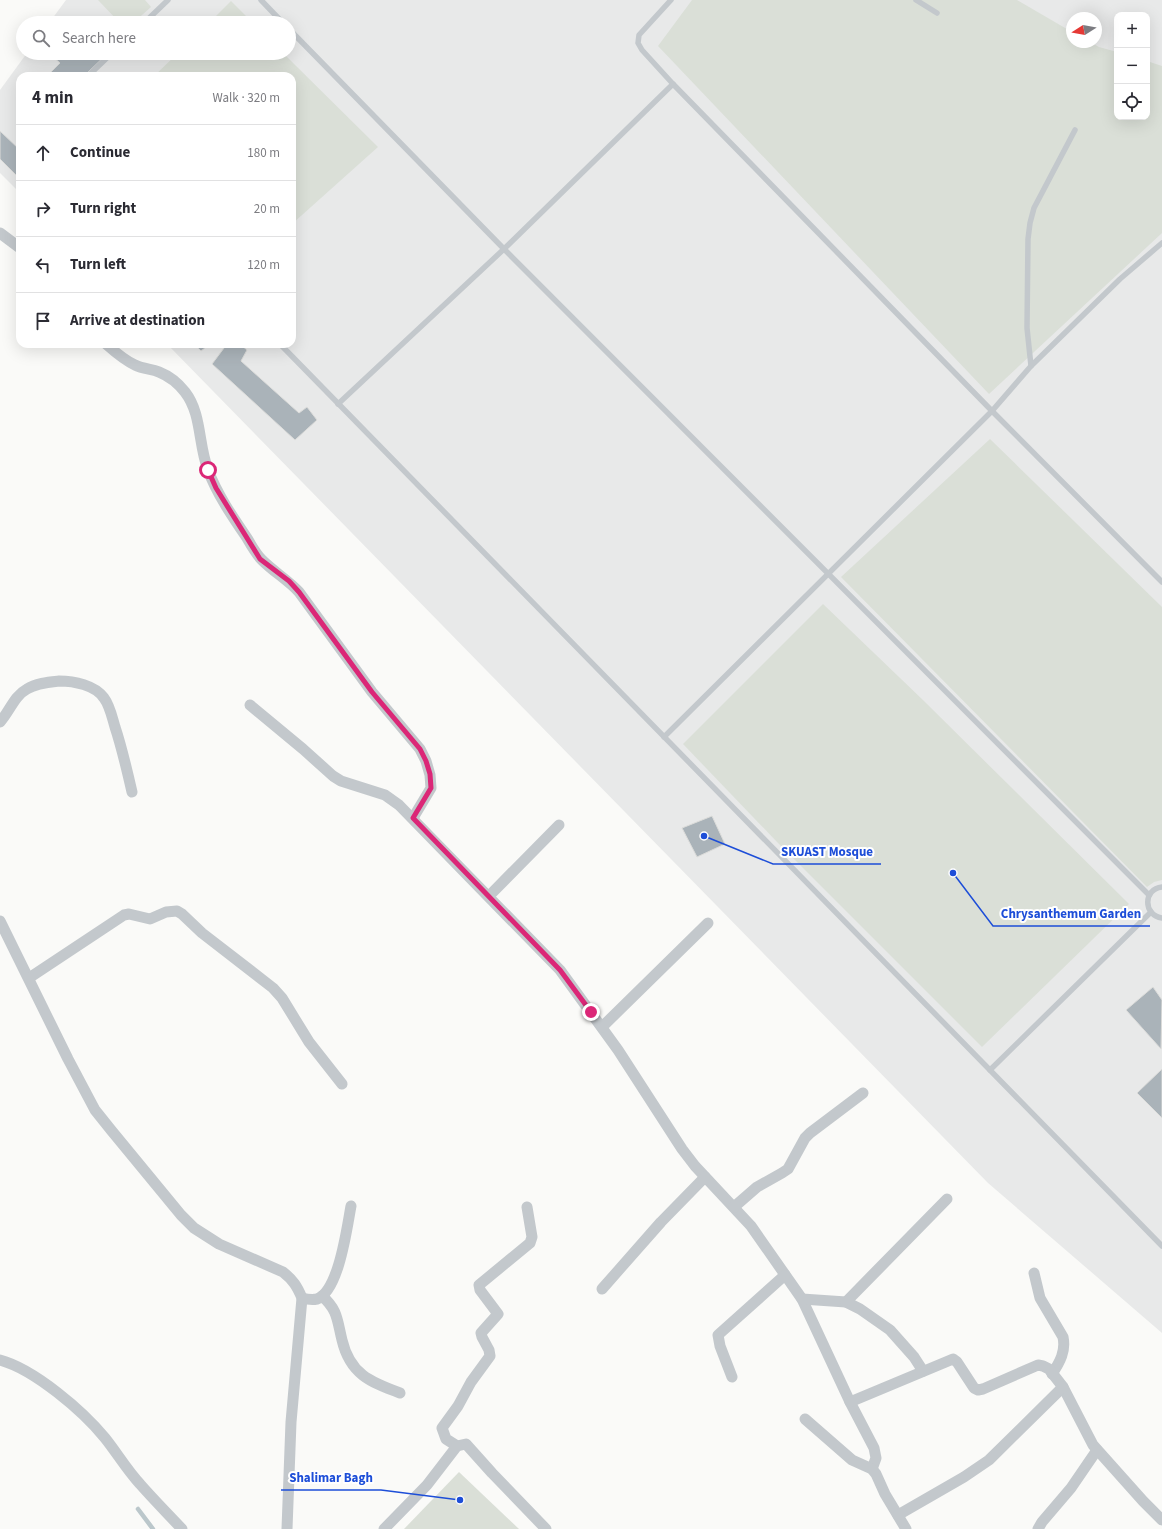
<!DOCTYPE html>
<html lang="en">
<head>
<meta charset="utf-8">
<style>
  :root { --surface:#fff; --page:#f2f2f3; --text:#2b2b33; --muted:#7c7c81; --line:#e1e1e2 }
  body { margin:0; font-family:"Source Sans 3",sans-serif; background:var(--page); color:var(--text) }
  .controls { position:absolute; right:12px; top:12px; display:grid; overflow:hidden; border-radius:8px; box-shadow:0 4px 16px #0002 }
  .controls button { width:36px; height:36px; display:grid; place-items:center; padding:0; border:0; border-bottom:1px solid var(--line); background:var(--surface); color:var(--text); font:20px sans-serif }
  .compass { position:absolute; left:1066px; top:12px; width:36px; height:36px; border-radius:50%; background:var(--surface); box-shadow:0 4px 16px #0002; rotate:259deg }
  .stop { position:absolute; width:12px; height:12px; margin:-9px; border:3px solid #db2777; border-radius:50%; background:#fff }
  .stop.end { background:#db2777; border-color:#fff; box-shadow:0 1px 4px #0008 }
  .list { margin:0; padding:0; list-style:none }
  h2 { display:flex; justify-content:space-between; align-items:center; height:52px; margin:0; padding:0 16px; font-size:17px }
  h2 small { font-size:13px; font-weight:400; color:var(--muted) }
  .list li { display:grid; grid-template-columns:26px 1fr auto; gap:12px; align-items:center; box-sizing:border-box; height:56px; padding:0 16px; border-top:1px solid var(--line) }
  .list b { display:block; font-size:15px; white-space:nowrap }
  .list em { font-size:13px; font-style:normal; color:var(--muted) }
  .icon { flex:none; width:22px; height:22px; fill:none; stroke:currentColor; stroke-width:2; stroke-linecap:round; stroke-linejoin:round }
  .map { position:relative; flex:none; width:1162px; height:1529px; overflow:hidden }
  .search { position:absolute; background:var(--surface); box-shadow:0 4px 16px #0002; left:16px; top:16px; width:280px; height:44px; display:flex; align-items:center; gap:10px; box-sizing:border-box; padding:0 14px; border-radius:22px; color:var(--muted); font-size:15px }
  .panel { position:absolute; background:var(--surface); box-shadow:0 4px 16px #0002; left:16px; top:72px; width:280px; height:276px; border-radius:12px }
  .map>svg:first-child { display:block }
</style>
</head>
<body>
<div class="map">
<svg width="1162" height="1529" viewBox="0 0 1162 1529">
  <rect width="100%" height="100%" fill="#fafaf8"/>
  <!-- built -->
  <path fill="#e8e9e9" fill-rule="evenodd" d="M66,0H1162V1333L988,1183L167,344H292V76H20V193L0,173V90L27,53H289V23H49ZM1117,15H1147V117H1117ZM1072,18H1096V42H1072Z"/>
  <!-- green -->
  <g fill="#dadfd7">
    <polygon points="98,0 145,0 151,7 133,23 120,23"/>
    <polygon points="692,0 1017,0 1072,32 1072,42 1090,42 1099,47 1117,52 1117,117 1147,117 1147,61 1162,66 1162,233 989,394 658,46"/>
    <polygon points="231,1 253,23 209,23"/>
    <polygon points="178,53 283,53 378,147 292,224 292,76 154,76"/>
    <polygon points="990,439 1162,607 1162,880 1154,882 1147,887 841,577"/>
    <polygon points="823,604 924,701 1129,904 982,1047 778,843 683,744"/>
    <polygon points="459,1472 519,1529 404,1529"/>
  </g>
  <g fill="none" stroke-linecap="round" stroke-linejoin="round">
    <!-- stream -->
    <polyline stroke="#bbc7cb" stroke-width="4.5" points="138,1509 153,1529"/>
  </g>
  <!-- building -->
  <g fill="#aab3b9" stroke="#dcdcda">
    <polygon points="49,53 108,53 84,76 47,76 60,63"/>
    <polygon points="0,131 20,150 20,179 0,159"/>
    <polygon points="194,344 210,344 201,351"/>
    <polygon points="227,344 240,344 247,350 241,361 299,413 307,407 317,420 295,440 212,364"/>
    <polygon points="712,816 725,844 697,857 682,828"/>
    <polygon points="1153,987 1162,1000 1161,1049 1126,1010"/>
    <polygon points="1162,1069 1162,1118 1137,1093"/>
  </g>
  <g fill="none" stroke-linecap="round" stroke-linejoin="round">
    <!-- lane -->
    <g stroke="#c3c8cc" stroke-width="5.5">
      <polyline points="261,0 283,23"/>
      <polyline points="671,0 639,35 638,43 642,50 673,84 992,411 1162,582"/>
      <polyline points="916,0 937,13"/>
      <polyline points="144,23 168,0"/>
      <polyline points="289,29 504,249 1149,895"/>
      <polyline points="88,76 112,53"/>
      <polyline points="280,344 1162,1246"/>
      <polyline points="1031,366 1027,328 1028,239 1030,223 1034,208 1075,130"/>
      <polyline points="338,404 504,249 673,84"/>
      <polyline points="664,737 992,411 1031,366 1120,279 1162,243"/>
      <path d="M1162,887C1143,889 1143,915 1162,918"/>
      <polyline points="990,1070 1151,912"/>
    </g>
    <!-- street -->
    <g stroke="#c3c8cc" stroke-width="11">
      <polyline points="0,233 20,248"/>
      <path d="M106,344C115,352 124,360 135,365C143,369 151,369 159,372C169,376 178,383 185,392C202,414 198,444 208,470C217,494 232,516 247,538C251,545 256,554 262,560C274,572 288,580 299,592L372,692L420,749L426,761L430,775L431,788L413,818"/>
      <polyline points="250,705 303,749 333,776 341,781 385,795 399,805 560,970 618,1050 682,1149 695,1166 751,1226 802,1299 850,1402 874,1448 876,1458 872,1469"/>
      <path d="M0,722C10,711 14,696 27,689C36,683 49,682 59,681C74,681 95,685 104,698C110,706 112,717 115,727C122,748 127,770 132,792"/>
      <polyline points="489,896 559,825"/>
      <path d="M0,921L68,1059L95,1110L111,1130L181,1215L194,1228L219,1244L283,1272C293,1280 297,1286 302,1298L291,1422L287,1529"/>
      <polyline points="29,978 124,915 129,914 150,919 166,912 177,911 182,914 202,933 273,988 282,998 309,1042 342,1084"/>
      <polyline points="602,1027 708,923"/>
      <polyline points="734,1207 757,1187 782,1173 788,1169 805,1138 810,1133 863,1093"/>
      <path d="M1034,1273L1040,1298L1063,1337C1066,1351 1060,1362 1052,1374"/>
      <polyline points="602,1289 661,1222 705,1177"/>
      <path d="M322,1296C338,1310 337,1320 342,1340C350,1374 370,1382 400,1393"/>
      <path d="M302,1298C306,1299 312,1300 317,1299C339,1291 347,1227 351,1206"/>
      <polyline points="802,1299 846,1302 860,1309 890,1330 914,1357 923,1371"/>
      <polyline points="846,1302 947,1199"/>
      <path d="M0,1360C34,1369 83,1411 105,1438C117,1453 127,1470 140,1484C154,1500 168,1514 182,1529"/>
      <polyline points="732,1377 720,1346 718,1335 785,1275"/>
      <polyline points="850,1402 953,1359 957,1362 974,1388 978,1390 983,1389 1038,1365 1043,1366 1049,1369 1063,1387 1093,1445 1143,1501 1162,1520"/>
      <polyline points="805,1419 852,1460 872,1469 876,1474 885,1494 906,1529"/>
      <polyline points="457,1446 446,1439 442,1428 458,1406 471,1382 490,1356 489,1350 482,1337 481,1333 498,1314 480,1290 479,1285 530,1243 532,1237 527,1207"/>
      <polyline points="898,1515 964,1477 989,1460 1063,1387"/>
      <polyline points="384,1529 427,1485 457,1446 466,1444 492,1473 546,1529"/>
      <polyline points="1038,1529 1042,1522 1071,1488 1097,1450"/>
    </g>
  </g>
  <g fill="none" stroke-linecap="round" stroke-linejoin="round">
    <!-- route -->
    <polyline stroke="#db2777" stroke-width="5" points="208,470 216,488 260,559 289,581 299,592 372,692 420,749 426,761 430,774 431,788 413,818 560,970 591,1012"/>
  </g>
  <!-- callouts -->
  <path fill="none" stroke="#1d4ed8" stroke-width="1.5" d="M704 836L773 864H881M953 873L993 926H1150M460 1500L381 1490H281"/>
  <g fill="#1d4ed8" stroke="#fff" stroke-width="1.5">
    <circle cx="704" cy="836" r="4"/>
    <circle cx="953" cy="873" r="4"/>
    <circle cx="460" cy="1500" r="4"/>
  </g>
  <g font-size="13" text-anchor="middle" font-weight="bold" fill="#1d4ed8" stroke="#fff" stroke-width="4" stroke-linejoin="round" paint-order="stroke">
    <text x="827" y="856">SKUAST Mosque</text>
    <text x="1071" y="918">Chrysanthemum Garden</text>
    <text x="331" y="1482">Shalimar Bagh</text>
  </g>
</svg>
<div class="controls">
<button>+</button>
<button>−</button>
<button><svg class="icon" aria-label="locate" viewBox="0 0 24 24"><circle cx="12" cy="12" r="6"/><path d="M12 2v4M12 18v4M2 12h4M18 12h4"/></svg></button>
</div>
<svg class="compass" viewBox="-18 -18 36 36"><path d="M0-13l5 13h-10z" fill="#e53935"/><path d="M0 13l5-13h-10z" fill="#7c7c81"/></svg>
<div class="stop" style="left:208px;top:470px"></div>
<div class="stop end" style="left:591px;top:1012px"></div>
<div class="search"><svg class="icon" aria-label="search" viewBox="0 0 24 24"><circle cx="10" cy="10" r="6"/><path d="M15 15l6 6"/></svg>Search here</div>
<section class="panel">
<h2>4 min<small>Walk · 320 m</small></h2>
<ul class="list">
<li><svg class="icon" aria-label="ahead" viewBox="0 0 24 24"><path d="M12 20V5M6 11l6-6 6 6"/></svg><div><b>Continue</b></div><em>180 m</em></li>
<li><svg class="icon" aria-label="right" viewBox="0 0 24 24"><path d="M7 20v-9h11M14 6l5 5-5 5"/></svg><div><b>Turn right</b></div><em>20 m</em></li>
<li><svg class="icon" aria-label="left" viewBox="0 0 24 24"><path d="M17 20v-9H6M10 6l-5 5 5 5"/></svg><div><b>Turn left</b></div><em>120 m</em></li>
<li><svg class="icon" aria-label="arrive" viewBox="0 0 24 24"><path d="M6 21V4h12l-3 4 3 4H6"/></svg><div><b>Arrive at destination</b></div></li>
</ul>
</section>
</div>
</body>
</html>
